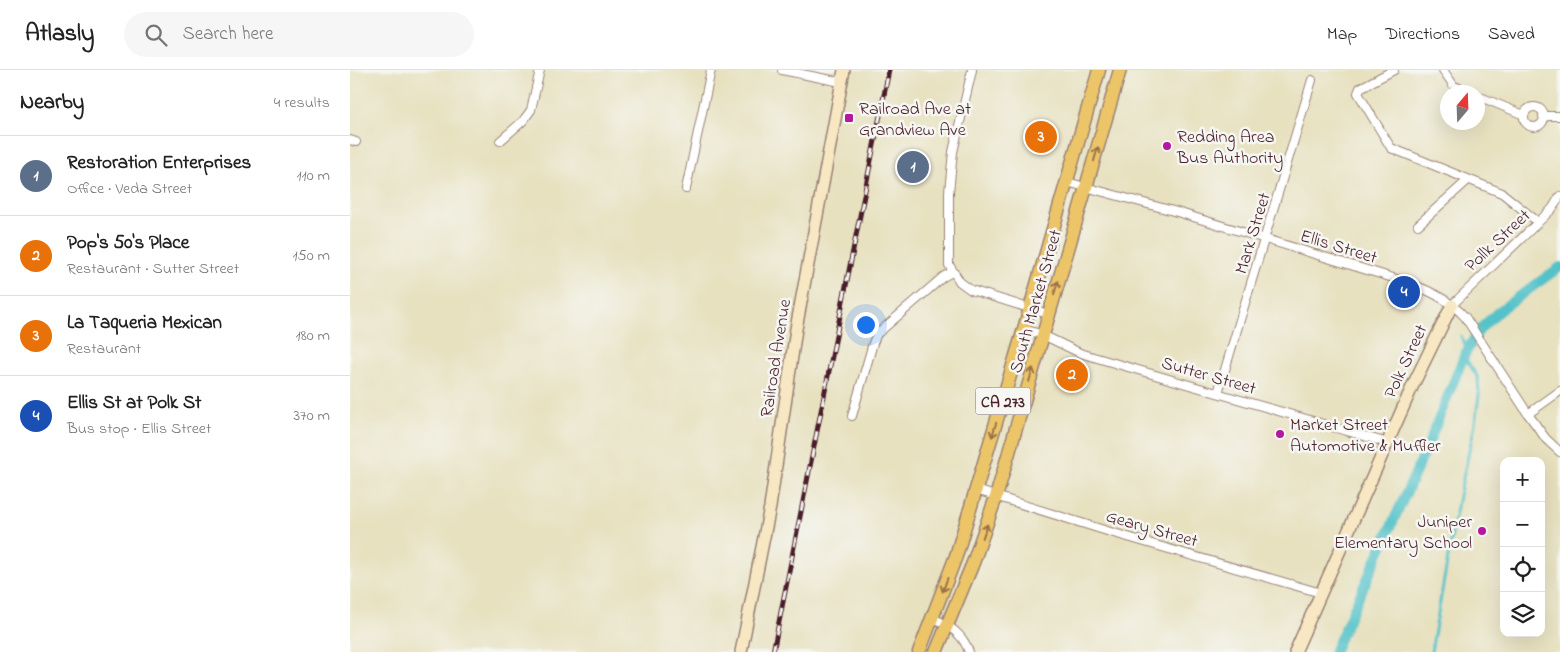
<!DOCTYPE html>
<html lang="en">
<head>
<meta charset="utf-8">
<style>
  :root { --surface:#fff; --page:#f6f6f6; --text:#222; --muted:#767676; --line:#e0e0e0; --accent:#b45309 }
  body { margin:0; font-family:"Indie Flower",sans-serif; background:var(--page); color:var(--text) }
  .controls { position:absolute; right:15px; bottom:15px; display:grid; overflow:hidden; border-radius:10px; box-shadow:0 5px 20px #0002 }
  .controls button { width:45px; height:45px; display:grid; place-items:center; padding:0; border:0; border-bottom:1px solid var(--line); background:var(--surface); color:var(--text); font:25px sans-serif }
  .compass { position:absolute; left:1090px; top:15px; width:45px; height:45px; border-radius:50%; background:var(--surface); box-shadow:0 5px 20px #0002; rotate:19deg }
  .you { position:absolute; left:515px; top:254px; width:18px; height:18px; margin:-12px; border:4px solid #fff; border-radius:50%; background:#1a73e8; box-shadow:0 0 0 8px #1a73e833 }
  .badge { display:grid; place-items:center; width:32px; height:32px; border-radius:50%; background:var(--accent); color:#fff; font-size:16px; font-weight:700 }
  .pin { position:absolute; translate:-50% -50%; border:2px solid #fff; box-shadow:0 1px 5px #0006 }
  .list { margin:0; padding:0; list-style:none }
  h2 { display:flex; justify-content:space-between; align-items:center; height:65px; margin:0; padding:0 20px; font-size:21px }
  h2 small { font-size:16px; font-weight:400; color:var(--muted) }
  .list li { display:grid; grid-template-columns:32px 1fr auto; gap:15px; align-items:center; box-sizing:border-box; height:80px; padding:0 20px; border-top:1px solid var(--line) }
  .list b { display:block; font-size:19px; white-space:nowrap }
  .list p { margin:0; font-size:16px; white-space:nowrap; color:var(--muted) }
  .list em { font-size:16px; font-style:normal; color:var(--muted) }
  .icon { flex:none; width:28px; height:28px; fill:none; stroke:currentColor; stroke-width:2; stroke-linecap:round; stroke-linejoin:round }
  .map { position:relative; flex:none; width:1210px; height:582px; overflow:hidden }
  header { display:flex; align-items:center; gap:30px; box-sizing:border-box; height:70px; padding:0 25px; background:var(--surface); border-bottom:1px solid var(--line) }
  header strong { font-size:24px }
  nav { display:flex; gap:28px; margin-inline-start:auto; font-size:18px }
  .search { width:350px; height:45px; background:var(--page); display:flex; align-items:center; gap:12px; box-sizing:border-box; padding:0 18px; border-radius:28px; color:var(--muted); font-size:19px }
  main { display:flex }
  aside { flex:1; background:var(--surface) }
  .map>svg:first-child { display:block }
</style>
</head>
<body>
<header>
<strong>Atlasly</strong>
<div class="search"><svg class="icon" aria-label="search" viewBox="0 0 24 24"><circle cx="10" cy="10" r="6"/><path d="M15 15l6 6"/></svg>Search here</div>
<nav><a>Map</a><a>Directions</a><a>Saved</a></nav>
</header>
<main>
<aside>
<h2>Nearby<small>4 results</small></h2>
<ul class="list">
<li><span class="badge" style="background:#5c6f8a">1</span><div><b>Restoration Enterprises</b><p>Office · Veda Street</p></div><em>110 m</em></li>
<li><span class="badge" style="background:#e8710a">2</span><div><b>Pop's 50's Place</b><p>Restaurant · Sutter Street</p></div><em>150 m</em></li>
<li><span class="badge" style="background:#e8710a">3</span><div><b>La Taqueria Mexican</b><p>Restaurant</p></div><em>180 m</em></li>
<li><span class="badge" style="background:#1a4fb4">4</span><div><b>Ellis St at Polk St</b><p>Bus stop · Ellis Street</p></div><em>370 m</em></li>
</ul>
</aside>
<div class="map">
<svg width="1210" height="582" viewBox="0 0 1210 582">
  <rect width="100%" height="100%" fill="#f6f6f2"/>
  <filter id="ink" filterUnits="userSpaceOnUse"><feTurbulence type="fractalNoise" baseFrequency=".02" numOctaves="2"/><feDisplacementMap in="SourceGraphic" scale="10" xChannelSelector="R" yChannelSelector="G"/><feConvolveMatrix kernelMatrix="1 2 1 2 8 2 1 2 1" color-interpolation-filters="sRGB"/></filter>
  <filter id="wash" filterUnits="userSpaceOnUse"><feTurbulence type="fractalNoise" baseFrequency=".0096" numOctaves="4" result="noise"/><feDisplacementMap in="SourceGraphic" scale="20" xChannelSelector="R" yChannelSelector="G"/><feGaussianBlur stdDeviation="1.12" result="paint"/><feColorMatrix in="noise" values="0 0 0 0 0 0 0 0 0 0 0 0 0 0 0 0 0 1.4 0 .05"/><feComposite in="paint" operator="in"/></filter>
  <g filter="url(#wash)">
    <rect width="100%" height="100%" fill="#e7e1bf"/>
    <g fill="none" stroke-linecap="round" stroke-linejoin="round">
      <!-- stream -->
      <g stroke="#54c2c9" stroke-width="3">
        <polyline points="1111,266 1118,280"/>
        <polyline points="1081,582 1109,426 1124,359 1129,326 1128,308 1114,286"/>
      </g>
      <!-- canal -->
      <polyline stroke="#54c2c9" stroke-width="10" points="984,582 1078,375 1114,286 1126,265 1132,257 1149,241 1210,197"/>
    </g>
  </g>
  <g filter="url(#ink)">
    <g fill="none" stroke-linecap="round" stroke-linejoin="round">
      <!-- street casing -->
      <g stroke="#988075" stroke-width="10">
        <g id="street">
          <polyline points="432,0 491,12"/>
          <polyline points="622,0 603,82 599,122 599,195 610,212 621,220 698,244"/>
          <polyline points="1044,0 1010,18 1008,23 1041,78 1152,123 1188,152"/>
          <polyline points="1093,0 1104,16 1119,22"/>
          <polyline points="1128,26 1174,45"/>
          <circle cx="1184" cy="47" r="10"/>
          <polyline points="1193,46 1210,46"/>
          <polyline points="0,70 6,72"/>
          <polyline points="150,71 173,51 181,40 190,0"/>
          <path d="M717,112L827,142L1053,211C1076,219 1099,229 1115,247L1178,344L1196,369L1210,382"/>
          <polyline points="336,119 361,0"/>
          <polyline points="1068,155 1118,110"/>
          <polyline points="1102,235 1202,139 1210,126"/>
          <polyline points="674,259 693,265 730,283 1038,373"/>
          <polyline points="868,323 962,10"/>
          <polyline points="1178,344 1210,321"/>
          <polyline points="502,346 523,273 527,264 593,207 602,202"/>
          <polyline points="626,420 757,461 971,523"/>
          <path d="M583,548C600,556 613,564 619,582"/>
        </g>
      </g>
      <!-- secondary casing -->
      <g stroke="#988075" stroke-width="14">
        <g id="secondary">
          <polyline points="391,582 420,437 446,259 494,0"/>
          <polyline points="945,582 1063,315 1102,235"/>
        </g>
      </g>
      <!-- primary casing -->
      <g stroke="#988075" stroke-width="15">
        <g id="primary">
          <polyline points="569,582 606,486 674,259 749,0"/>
          <polyline points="586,582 623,493 646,427 770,0"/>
        </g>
      </g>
      <!-- street -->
      <use href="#street" stroke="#fff" stroke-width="8"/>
      <!-- secondary -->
      <use href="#secondary" stroke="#f7e8c3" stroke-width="11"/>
      <!-- primary -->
      <use href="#primary" stroke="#ecc569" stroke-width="12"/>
      <!-- rail casing -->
      <g stroke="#4a1f2b" stroke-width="5">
        <polyline id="rail" points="423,582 539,0"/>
      </g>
      <!-- rail -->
      <use href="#rail" stroke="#f6f6f2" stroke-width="3" stroke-dasharray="9" stroke-linecap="butt"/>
    </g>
    <!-- one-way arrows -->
    <defs><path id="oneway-shaft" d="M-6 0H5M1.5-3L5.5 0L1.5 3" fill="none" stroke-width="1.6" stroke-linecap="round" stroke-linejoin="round" transform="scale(1.25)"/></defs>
    <g stroke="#9b724a">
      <use href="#oneway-shaft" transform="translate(746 84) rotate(-74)"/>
      <use href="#oneway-shaft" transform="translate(706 218) rotate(-73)"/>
      <use href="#oneway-shaft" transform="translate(681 305) rotate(-74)"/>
      <use href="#oneway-shaft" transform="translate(644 360) rotate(107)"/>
      <use href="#oneway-shaft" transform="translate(635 461) rotate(-71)"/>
      <use href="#oneway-shaft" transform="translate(595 515) rotate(110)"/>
    </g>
  </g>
  <!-- markers -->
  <g fill="#b5179e" stroke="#f6f6f2" stroke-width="2">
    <rect x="494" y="43" width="10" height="10" rx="2.5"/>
    <circle cx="817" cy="76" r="5"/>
    <circle cx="930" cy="364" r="5"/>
    <circle cx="1132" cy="461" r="5"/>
  </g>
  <g text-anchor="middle" stroke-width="5" stroke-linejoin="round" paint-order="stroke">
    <!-- shield labels -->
    <rect fill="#f6f6f2" stroke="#7e6067" stroke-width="1" x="625.5" y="317.5" width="55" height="27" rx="4"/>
    <g font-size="16" font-weight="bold" fill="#4a1f2b">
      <text x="653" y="337">CA 273</text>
    </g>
    <!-- poi labels -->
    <g font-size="18" fill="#4a1f2b" stroke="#f6f6f2" text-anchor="start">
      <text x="509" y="44">Railroad Ave at<tspan x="509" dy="21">Grandview Ave</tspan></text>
      <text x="827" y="72">Redding Area<tspan x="827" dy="21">Bus Authority</tspan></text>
      <text x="940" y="360">Market Street<tspan x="940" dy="21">Automotive &amp; Muffler</tspan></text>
      <text x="1122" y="457" text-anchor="end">Juniper<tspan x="1122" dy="21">Elementary School</tspan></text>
    </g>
    <!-- street labels -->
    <g font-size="18" fill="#4a1f2b" stroke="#f6f6f2">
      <text transform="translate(902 163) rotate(-73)" y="6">Mark Street</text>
      <text transform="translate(1147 170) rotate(-43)" y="6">Pollk Street</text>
      <text transform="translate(989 176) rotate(17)" y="6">Ellis Street</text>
      <text transform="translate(685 231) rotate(-74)" y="6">South Market Street</text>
      <text transform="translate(425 288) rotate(-81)" y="6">Railroad Avenue</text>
      <text transform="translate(1055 291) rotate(-65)" y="6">Polk Street</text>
      <text transform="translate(859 305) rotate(16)" y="6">Sutter Street</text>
      <text transform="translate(802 458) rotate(16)" y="6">Geary Street</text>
    </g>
  </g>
</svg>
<div class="controls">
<button>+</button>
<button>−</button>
<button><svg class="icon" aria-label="locate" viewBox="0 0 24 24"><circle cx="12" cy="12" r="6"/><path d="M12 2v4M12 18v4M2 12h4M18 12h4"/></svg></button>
<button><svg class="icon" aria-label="layers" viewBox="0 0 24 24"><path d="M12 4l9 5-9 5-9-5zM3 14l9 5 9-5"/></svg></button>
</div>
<svg class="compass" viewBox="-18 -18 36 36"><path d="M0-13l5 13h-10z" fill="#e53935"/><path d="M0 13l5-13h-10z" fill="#767676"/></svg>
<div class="you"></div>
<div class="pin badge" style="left:563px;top:97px;background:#5c6f8a">1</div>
<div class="pin badge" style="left:722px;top:305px;background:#e8710a">2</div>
<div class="pin badge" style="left:691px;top:67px;background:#e8710a">3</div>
<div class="pin badge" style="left:1054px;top:222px;background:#1a4fb4">4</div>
</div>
</main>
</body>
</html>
